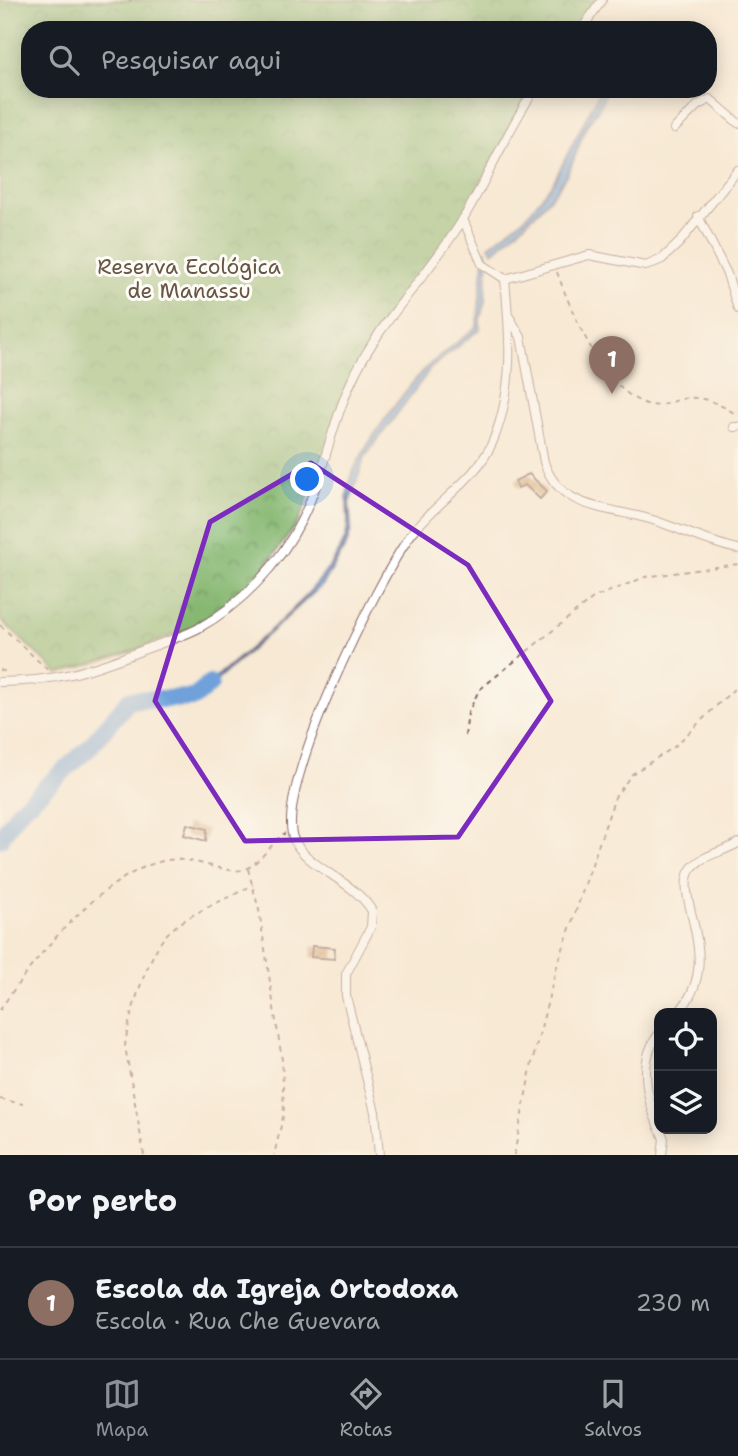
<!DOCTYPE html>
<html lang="pt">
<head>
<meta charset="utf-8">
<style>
  :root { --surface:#171b24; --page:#242831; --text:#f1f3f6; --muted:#9ea1a6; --line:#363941; --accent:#8c9099 }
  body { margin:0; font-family:"Shantell Sans",sans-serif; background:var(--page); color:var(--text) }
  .controls { position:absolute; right:21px; bottom:21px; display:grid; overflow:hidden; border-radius:14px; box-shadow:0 4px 18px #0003 }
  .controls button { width:63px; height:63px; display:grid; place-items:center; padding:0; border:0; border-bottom:2px solid var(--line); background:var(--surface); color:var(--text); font:35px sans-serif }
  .you { position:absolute; left:308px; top:480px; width:24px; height:24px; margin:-18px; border:5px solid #fff; border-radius:50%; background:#1a73e8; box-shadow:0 0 0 10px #1a73e833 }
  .badge { display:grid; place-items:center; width:46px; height:46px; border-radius:50%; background:var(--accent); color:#fff; font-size:23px; font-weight:700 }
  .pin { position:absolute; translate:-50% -58px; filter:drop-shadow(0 2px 4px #0008) }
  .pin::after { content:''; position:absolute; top:37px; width:24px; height:21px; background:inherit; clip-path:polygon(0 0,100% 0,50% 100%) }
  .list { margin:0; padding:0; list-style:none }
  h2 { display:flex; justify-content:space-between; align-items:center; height:91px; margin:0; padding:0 28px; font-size:30px }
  h2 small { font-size:23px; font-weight:400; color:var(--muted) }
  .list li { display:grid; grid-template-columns:46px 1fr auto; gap:21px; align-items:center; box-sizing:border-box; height:112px; padding:0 28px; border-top:2px solid var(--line) }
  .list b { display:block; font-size:26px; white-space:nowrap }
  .list p { margin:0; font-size:23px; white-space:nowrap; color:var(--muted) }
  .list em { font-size:23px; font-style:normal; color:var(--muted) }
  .icon { flex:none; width:38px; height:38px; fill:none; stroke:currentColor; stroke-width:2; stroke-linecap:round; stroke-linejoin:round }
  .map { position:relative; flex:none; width:738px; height:1155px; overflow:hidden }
  .search { position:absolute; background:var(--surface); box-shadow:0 4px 18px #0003; left:21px; right:21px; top:21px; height:77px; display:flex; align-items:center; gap:18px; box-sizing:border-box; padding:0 24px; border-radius:28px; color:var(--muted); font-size:26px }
  .sheet { height:203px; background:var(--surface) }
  nav { display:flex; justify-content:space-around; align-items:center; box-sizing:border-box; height:98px; border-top:2px solid var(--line); background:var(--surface); font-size:19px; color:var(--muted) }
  nav a { display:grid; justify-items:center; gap:4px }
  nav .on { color:var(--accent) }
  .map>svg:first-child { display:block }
</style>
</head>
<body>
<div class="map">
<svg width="738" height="1155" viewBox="0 0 738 1155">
  <defs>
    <pattern id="forest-crowns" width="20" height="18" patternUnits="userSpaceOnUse" patternTransform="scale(1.75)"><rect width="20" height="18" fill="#87b872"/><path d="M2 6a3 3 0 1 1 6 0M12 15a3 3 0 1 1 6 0" fill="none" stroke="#70955e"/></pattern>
    <pattern id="building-hatch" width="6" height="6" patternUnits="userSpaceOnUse" patternTransform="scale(1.75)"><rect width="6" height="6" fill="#cd9a5a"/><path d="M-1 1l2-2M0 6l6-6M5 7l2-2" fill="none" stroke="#a87d4b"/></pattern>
  </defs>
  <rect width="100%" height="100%" fill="#fdfcf7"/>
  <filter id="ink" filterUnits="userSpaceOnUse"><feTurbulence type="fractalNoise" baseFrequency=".0143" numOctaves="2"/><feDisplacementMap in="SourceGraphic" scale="14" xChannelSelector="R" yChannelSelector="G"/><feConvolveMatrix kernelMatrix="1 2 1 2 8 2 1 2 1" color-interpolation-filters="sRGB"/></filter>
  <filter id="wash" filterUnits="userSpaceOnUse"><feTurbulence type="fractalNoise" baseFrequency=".00686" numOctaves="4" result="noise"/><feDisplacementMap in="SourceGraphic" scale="28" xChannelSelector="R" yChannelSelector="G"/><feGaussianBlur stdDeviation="1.57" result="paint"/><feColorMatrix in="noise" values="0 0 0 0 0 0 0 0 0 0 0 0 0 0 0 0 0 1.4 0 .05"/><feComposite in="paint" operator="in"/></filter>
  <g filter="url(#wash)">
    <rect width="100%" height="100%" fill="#f7e9d4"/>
    <!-- forest -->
    <polygon fill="url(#forest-crowns)" stroke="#686c4e" stroke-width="2" points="0,0 599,0 579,30 30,30 30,89 533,89 461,219 367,348 299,521 250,587 196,626 131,652 58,674 0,619"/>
    <!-- water -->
    <g fill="#70a1da" stroke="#5d6082" stroke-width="2">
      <path d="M601,89H606C604,105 593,114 586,127C580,140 576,155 570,168C553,202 521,227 493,252L489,246L527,216L554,181Z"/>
      <path d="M485,249L488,257L485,301L480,319V329L431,368L365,457L349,503L351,529L347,543L323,584L194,701L193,697C240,655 318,599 344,542C353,523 343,500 350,480C360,450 406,388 428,366C444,351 462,340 477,326Z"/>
    </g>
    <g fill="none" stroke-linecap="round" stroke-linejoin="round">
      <!-- river -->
      <polyline stroke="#70a1da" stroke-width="18" points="0,839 20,810 88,749 129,700 194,698 210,684"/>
    </g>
    <g id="blocks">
      <!-- building -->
      <g fill="url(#building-hatch)">
        <polygon points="529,474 547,491 540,499 525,485 518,488 515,481"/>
        <polygon points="187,824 207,829 206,841 184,835"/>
        <polygon points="312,946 335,948 334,959 311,957"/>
      </g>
    </g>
  </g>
  <g filter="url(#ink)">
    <use href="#blocks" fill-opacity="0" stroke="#876666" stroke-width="2"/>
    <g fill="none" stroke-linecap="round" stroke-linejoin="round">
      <!-- minor casing -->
      <g stroke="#876666" stroke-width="10">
        <g id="minor">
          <polyline points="581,30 602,0"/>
          <polyline points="674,129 698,105 710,99 738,123"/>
          <polyline points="698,216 727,274 738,309"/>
          <polyline points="463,219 482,264 505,279 589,255 646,266 662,259 679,243 738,170"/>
          <path d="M510,318L521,337L544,462C559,509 606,507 646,518C678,527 705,542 738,549"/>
          <polyline points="734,427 738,427"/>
          <path d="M0,682C57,681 86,672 138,652C158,644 179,638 197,629C241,605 280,564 302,519C324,475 331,424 352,380C379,321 430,274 463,219C489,176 507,130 535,89"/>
          <path d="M678,1013C727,959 671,896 691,869C701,855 724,852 738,843"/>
          <path d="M659,1034C637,1061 647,1098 659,1128"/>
          <polyline points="660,1129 664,1139 662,1155"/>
          <path d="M379,1155L375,1112L346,996V974L371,927L372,911C354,880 308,869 294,840C272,792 378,580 410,536C434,503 477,480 493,441C515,387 510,335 505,279"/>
        </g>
      </g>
      <!-- path -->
      <g stroke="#876666" stroke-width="2" stroke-dasharray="5 5" stroke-linecap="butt">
        <polyline points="129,0 132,0"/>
        <path d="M557,272C571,311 606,397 651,405C663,407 671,401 682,399C703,394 720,405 738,415"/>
        <polyline points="0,625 48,670"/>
        <polyline points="0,670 7,672"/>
        <polyline points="465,736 468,713 479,690 593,598 645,577 738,564"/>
        <polyline points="248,869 259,910 282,1060 284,1113 274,1155"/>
        <path d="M0,1010C33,959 105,870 168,860C193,856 228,876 246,869C260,862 272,843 285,833"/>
        <polyline points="0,1099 23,1104"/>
        <path d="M144,1155L125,1046C128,1017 149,949 171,930C194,911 227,899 253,885"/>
        <polyline points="514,1155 532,1063 556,969 615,797 632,774 674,747 738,685"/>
      </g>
      <!-- minor -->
      <use href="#minor" stroke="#fff" stroke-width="8"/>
    </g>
  </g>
  <!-- marked area -->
  <path d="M0 0H738V1155H0ZM311,463L468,565L551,701L458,837L245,841L155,701L210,522Z" fill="#f7e9d4" fill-opacity=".55" fill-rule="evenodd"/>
  <path fill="none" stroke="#7b2cbf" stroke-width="5" stroke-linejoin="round" d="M311,463L468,565L551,701L458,837L245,841L155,701L210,522Z"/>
  <g text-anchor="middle" stroke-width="6" stroke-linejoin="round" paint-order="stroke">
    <!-- park labels -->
    <g font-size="21" fill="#675646" stroke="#fdfcf7">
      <text x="189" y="274">Reserva Ecológica<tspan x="189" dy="24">de Manassu</tspan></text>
    </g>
  </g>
</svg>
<div class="controls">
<button><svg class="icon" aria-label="locate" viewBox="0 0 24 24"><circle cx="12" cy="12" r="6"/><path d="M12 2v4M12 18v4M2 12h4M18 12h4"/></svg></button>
<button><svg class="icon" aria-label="layers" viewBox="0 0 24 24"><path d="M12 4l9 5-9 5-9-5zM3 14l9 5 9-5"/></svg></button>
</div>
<div class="you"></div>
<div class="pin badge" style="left:612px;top:394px;background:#8d6e63">1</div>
<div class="search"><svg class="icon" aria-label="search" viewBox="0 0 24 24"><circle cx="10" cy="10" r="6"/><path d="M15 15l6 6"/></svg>Pesquisar aqui</div>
</div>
<section class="sheet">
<h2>Por perto<small></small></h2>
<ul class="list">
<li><span class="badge" style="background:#8d6e63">1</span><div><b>Escola da Igreja Ortodoxa</b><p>Escola · Rua Che Guevara</p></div><em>230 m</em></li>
</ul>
</section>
<nav>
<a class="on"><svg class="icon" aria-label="map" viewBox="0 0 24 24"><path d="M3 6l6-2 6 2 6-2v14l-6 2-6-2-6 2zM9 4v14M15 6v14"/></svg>Mapa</a>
<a><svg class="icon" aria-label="directions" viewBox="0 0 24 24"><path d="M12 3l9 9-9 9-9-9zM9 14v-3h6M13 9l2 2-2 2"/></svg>Rotas</a>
<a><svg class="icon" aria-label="saved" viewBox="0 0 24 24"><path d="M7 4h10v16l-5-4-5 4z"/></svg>Salvos</a>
</nav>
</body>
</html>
